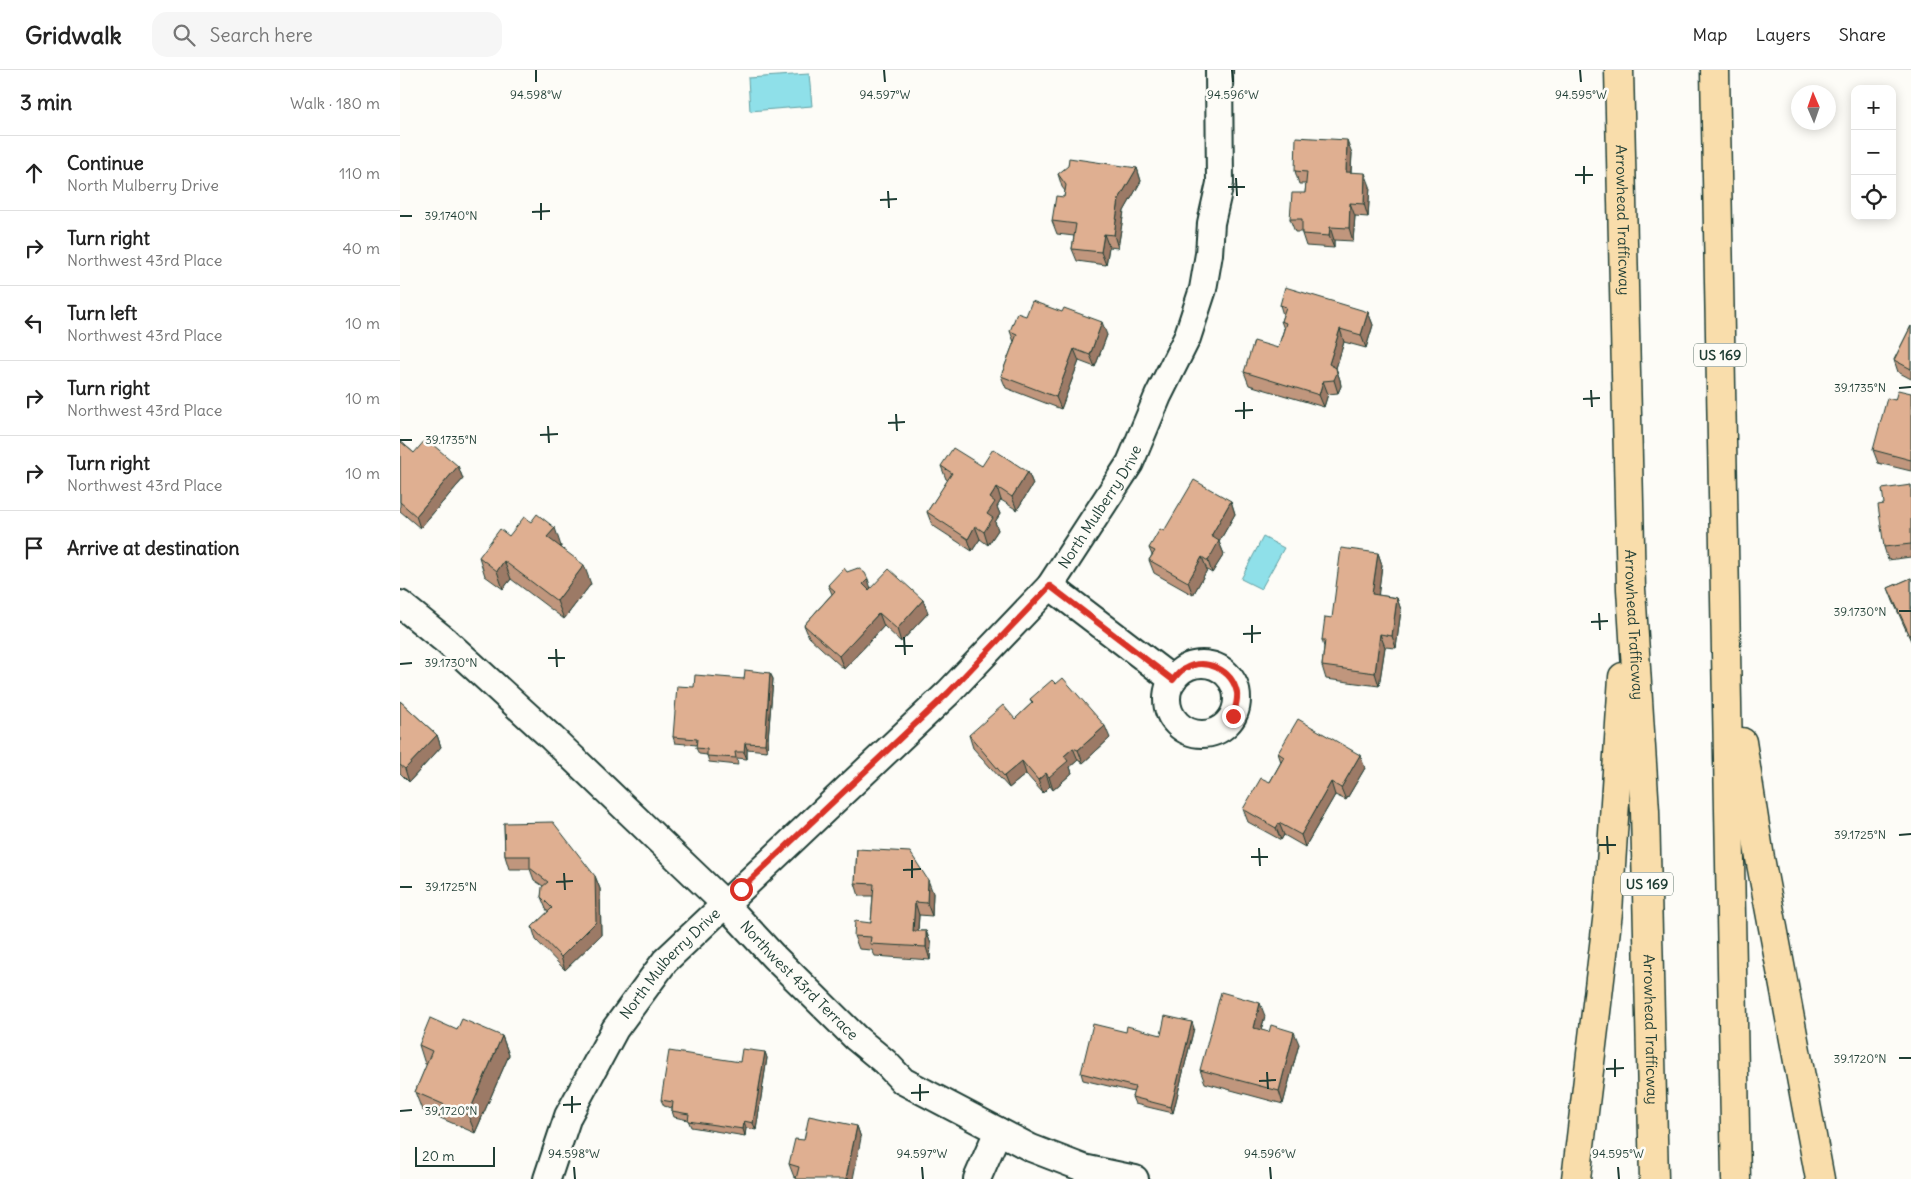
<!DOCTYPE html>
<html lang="en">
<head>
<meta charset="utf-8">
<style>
  :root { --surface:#fff; --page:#f6f6f6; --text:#222; --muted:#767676; --line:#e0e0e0 }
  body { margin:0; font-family:Delius,sans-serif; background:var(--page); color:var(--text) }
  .controls { position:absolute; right:15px; top:15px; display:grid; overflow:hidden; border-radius:10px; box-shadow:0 2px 12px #0003 }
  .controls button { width:45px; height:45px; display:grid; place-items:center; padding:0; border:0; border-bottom:1px solid var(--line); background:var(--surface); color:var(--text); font:25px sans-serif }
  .compass { position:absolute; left:1391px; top:15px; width:45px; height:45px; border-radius:50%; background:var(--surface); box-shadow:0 2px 12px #0003; rotate:358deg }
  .scale { position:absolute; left:15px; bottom:12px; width:80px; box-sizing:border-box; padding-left:5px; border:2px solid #1f3d34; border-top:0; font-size:14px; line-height:18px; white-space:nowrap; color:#1f3d34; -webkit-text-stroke:4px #fdfcf7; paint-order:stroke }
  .stop { position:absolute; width:15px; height:15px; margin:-11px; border:4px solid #d93025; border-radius:50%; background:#fff }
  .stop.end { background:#d93025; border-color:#fff; box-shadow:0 1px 5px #0008 }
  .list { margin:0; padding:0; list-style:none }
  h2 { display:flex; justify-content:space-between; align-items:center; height:65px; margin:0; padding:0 20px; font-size:21px }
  h2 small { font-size:16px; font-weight:400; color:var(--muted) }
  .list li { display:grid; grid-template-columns:32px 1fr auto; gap:15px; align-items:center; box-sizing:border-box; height:75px; padding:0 20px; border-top:1px solid var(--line) }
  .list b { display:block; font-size:19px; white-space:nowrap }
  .list p { margin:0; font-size:16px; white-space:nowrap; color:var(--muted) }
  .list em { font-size:16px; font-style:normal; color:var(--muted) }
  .icon { flex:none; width:28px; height:28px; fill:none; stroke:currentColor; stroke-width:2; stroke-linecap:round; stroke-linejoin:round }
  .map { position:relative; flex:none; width:1511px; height:1109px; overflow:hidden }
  header { display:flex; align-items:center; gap:30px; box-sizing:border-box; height:70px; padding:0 25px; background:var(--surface); border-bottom:1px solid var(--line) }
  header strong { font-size:24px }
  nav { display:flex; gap:28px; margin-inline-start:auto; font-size:18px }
  .search { width:350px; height:45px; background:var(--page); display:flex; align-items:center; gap:12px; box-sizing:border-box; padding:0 18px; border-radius:15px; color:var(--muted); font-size:19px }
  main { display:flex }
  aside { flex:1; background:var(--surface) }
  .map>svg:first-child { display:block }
</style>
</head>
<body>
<header>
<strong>Gridwalk</strong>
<div class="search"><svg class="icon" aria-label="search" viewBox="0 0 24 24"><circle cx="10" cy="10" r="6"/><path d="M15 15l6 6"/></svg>Search here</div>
<nav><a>Map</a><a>Layers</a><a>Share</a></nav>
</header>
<main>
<aside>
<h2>3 min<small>Walk · 180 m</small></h2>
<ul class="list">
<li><svg class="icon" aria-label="ahead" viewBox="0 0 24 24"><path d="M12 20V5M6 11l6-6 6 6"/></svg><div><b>Continue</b><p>North Mulberry Drive</p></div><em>110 m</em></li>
<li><svg class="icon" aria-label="right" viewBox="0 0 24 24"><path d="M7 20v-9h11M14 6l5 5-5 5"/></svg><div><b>Turn right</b><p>Northwest 43rd Place</p></div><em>40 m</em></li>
<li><svg class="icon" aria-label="left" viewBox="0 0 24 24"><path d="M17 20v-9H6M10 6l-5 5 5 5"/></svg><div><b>Turn left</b><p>Northwest 43rd Place</p></div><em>10 m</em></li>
<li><svg class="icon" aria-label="right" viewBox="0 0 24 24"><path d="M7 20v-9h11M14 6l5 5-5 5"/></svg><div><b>Turn right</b><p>Northwest 43rd Place</p></div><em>10 m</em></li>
<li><svg class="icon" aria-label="right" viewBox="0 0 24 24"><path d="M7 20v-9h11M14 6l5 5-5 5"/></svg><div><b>Turn right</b><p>Northwest 43rd Place</p></div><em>10 m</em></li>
<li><svg class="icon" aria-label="arrive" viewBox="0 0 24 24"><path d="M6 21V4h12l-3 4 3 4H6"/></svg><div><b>Arrive at destination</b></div></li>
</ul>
</aside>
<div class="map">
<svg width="1511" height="1109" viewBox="0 0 1511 1109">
  <rect width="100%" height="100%" fill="#fdfcf7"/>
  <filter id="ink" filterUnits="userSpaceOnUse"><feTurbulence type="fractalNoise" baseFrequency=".02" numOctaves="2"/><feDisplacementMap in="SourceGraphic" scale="10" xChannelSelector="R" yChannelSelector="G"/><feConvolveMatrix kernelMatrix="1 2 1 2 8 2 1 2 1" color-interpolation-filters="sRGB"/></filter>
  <g filter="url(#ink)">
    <!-- water -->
    <g fill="#8fe0e9" stroke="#629fa1">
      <polygon points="409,4 412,36 350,41 348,8"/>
      <polygon points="863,467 884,478 861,519 841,509"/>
    </g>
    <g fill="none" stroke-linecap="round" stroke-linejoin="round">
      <!-- minor casing -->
      <g stroke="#1f3d34" stroke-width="30">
        <g id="minor">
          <polyline points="650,516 773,610"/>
          <path id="s1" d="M0,534L46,571L152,668L325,834L374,887L456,968L485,992L503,1011L631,1078L683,1098L735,1109"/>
          <circle cx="802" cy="629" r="35"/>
          <path id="s2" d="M147,1109L168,1046L215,959L265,891L548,623L650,516L730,393L758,326L787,268L803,219L809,184L811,153L820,113L819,0"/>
          <polyline points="577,1109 598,1061"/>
        </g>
      </g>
      <!-- highway casing -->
      <g stroke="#1f3d34" stroke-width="31">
        <g id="highway">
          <path id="s3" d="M1219,0L1231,519L1245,741L1254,1109"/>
          <polyline points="1315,0 1336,1109"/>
          <polyline points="1342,672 1360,788 1420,1109"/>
          <polyline points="1176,1109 1208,842 1223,607"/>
        </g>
      </g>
      <!-- minor -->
      <use href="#minor" stroke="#fdfcf7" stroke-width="26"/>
      <!-- highway -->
      <use href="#highway" stroke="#f9ddab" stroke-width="28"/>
    </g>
    <!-- wall -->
    <g fill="#c0967d" stroke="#1f3d34">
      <polygon points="952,83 951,103 970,116 968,147 955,146 953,171 934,170 934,178 906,176 902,164 902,162 895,162 890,149 905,123 906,114 899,114 895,101"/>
      <polygon points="737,98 741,111 724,141 718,178 709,177 706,195 677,191 672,179 674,166 657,164 652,151 664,127 665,121 662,117 658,104"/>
      <polygon points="880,235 968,242 973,255 966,278 944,272 936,298 940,310 941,316 938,323 928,324 924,337 849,315 844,302 878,278 884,259 881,251 883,245"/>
      <polygon points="626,246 707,265 695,297 679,291 661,339 606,318 601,306 614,272 610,261"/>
      <polygon points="1511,256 1511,309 1498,302 1494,290"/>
      <polygon points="1511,323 1511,401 1478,393 1473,380 1495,330"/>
      <polygon points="0,371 14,383 58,396 63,409 20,458 0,441"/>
      <polygon points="541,396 582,396 628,402 633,414 617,440 601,430 597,437 600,444 595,452 598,460 588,475 580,469 572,481 532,455 527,442 548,410 546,409"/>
      <polygon points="1511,415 1511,487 1488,490 1484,477 1484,434"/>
      <polygon points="831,431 835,444 819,472 824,484 812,503 807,500 793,525 754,503 749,490 752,485 749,478 764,461"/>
      <polygon points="109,466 161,476 161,477 191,514 164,549 111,509 103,519 85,506 79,487"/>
      <polygon points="978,483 982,495 978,525 997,528 1001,540 996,578 985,577 979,616 926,609 922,596 924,577 922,570 932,548"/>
      <polygon points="447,502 471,518 523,530 528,543 501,572 484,556 444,599 409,567 404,555 432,524 428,515"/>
      <polygon points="1511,508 1511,571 1493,531 1488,518"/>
      <polygon points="370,603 373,609 367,681 347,679 347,689 337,688 338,695 309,692 307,685 299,684 296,678 297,675 275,673 273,667 294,617 344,609"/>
      <polygon points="656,614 710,668 683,693 678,690 670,697 672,703 653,720 650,716 643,723 626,704 609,718 573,678 569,665 615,649 632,633 630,629"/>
      <polygon points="0,631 37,665 41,677 9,712 0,703"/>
      <polygon points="878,683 965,698 946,730 935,725 905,777 884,765 881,770 848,752 843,739 870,712 881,692"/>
      <polygon points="104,753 195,806 200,819 201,865 165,900 136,870 132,857 148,842 146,839 141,827 143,816 134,810 130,799 109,799 105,786"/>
      <polygon points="457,779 533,823 532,846 519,845 518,861 526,861 531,874 530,890 475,886 472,880 459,879 454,866 471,853 473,826 459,826 455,813"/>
      <polygon points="865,946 861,960 899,974 883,1034 805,1013 800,1000"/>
      <polygon points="794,958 773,1043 735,1034 732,1027 734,1022 683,1010 681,1003 726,962 761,965"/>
      <polygon points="57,960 102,966 109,985 75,1063 22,1040 15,1022 27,994 25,994 19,975"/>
      <polygon points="365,982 367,988 356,1060 346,1058 345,1066 291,1057 288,1050 274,1047 272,1041 272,1038 264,1036 261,1030 340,992"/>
      <polygon points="457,1056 461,1068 397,1108 394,1107 389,1094 404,1070"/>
    </g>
    <!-- shaded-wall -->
    <g fill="#9c7a66" stroke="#1f3d34">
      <polygon points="947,70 952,83 950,115 946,102"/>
      <polygon points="737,98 741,111 724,141 718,178 714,165 719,129"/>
      <polygon points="965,103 970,116 968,147 964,134"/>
      <polygon points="950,133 955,146 953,171 949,158"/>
      <polygon points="930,157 934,170 934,178 929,166"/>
      <polygon points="704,164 709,177 706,195 701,182"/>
      <polygon points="968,242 973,255 966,278 961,265"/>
      <polygon points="702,252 707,265 695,297 690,285"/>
      <polygon points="940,259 944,272 936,298 940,310 941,316 938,323 929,294"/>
      <polygon points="674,279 679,291 661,339 656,327"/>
      <polygon points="923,311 928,324 924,337 919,325"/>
      <polygon points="58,396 63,409 20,458 16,446"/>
      <polygon points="628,402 633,414 617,440 612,427"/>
      <polygon points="597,417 601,430 597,437 600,444 595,452 598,460 588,475 584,462 590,428"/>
      <polygon points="831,431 835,444 819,472 824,484 812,503 808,491 811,466"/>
      <polygon points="575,456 580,469 572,481 568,469"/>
      <polygon points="155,458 161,476 154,486 147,467"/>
      <polygon points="978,483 982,495 977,537 972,524"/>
      <polygon points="802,487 807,500 793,525 788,512"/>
      <polygon points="104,491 111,509 103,519 97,501"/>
      <polygon points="184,495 191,514 164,549 157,531"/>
      <polygon points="468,509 472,522 467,527 463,514"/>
      <polygon points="997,528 1001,540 996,578 992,566"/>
      <polygon points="523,530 528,543 501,572 497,559"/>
      <polygon points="479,543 484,556 444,599 439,586"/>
      <polygon points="980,564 985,577 979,616 975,603"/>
      <polygon points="370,603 373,609 367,681 365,674"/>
      <polygon points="705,656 710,668 683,693 678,680"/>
      <polygon points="37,665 41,677 9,712 5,699"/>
      <polygon points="345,673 347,679 347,689 344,682"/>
      <polygon points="673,678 678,690 670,697 672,703 653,720 649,707 664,686"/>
      <polygon points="960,685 965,698 946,730 941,718"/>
      <polygon points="622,691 626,704 609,718 604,706"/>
      <polygon points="646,703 650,716 643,723 638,710"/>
      <polygon points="931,712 935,725 905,777 901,765"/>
      <polygon points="879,753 884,765 881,770 876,758"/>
      <polygon points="195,806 200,819 201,865 165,900 161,887"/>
      <polygon points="528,810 533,823 532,846 527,833"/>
      <polygon points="515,832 519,845 517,873 513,861"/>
      <polygon points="526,861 531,874 530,890 526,877"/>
      <polygon points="860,933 865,946 858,970 854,958"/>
      <polygon points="792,952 794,958 773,1043 771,1037"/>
      <polygon points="894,962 899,974 883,1034 879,1021"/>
      <polygon points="102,966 109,985 75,1063 68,1045"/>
      <polygon points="365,982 367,988 356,1060 353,1053"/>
      <polygon points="344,1051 346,1058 345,1066 343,1059"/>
      <polygon points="457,1056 461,1068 453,1109 446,1109"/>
    </g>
    <!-- building -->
    <g fill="#dfaf91" stroke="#1f3d34">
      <polygon points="896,67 947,70 946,102 965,103 964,134 950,133 949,158 930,157 929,166 902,164 902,149 890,149 892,123 905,123 907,102 895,101"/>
      <polygon points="669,88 737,98 719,129 714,165 704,164 701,182 672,179 676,154 652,151 656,126 664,127 666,115 658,104 668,96"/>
      <polygon points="885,217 968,242 961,265 940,259 929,294 936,298 937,303 934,310 923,311 919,325 844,302 854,271 878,278 886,253 881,251 886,237 880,235"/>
      <polygon points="632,231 662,242 664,238 702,252 690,285 674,279 656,327 601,306 617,264 610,261 617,243 626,246"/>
      <polygon points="1511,256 1511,299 1494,290"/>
      <polygon points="1498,320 1511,323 1511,390 1473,380 1487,328 1495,330"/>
      <polygon points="26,369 58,396 16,446 0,432 0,371 14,383"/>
      <polygon points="553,378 582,396 593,379 628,402 612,427 597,417 590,428 595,432 587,444 593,448 584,462 575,456 568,469 527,442 552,403 541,396"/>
      <polygon points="794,410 831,431 811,466 819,471 808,491 802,487 788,512 749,490 755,481 749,478 760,459 764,461"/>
      <polygon points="1511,415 1511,474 1484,477 1478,435 1484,434 1482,419"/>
      <polygon points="137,444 155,458 147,467 184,495 157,531 104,491 97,501 79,487 100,459 109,466 124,447 131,452"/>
      <polygon points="941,478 978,483 972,524 997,528 992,566 980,564 975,603 922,596 925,570 922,570 925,547 932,548"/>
      <polygon points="444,498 447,502 458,498 465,503 468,509 463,514 469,520 489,499 523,530 497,559 479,543 439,586 404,555 435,521 428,515"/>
      <polygon points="1511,508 1511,568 1488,518"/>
      <polygon points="345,600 370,603 365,674 345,673 344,682 335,682 336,688 307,686 307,679 296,678 297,669 273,667 277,616 294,617 295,605 344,609"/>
      <polygon points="663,608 705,656 678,680 673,678 664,686 668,691 649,707 646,703 638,710 622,691 604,706 569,665 603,635 615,649 633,632 630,629 652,610 656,614"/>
      <polygon points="0,631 37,665 5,699 0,695"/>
      <polygon points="898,649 960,685 941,718 931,712 901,765 879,753 876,758 843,739 861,708 870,712 884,687 878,683"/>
      <polygon points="153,752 195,806 196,852 161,887 132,857 152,838 141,827 142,817 148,812 130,798 130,786 105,786 104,753"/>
      <polygon points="457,779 510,782 528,810 527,833 515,832 513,861 526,861 526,877 470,874 471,867 454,866 455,851 471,853 474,814 455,813"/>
      <polygon points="821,922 860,933 854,958 869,962 871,955 894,962 879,1021 800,1000"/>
      <polygon points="765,946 792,952 771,1037 732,1027 735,1017 681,1003 693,954 726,962 727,956 761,965"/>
      <polygon points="30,948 57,960 62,949 102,966 68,1045 15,1022 32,981 19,975"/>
      <polygon points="342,979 365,982 353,1053 344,1051 343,1059 288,1051 289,1044 272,1041 273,1032 261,1030 269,981 340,992"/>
      <polygon points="409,1046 457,1056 446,1108 450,1109 396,1109 399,1097 389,1094 395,1069 404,1070"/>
    </g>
  </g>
  <g fill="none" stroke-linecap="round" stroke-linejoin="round" filter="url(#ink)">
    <!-- route -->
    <path stroke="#d93025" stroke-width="6" d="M341,819L548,623L650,516L773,610C776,606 780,601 784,599C805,587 832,599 837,623C838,631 835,638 833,646"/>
  </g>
  <!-- ticks -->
  <path fill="none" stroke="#1f3d34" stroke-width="2" d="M136,0V12M484,0L485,12M832,0L833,12M1180,0L1181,12M1184,96V114M1175,105H1193M836,108L837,126M828,117H845M488,121L489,138M480,130L497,129M141,133V150M132,142L150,141M0,146H12M1499,318L1511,317M1191,320L1192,337M1183,329L1200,328M844,332V349M835,341L853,340M496,344L497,361M488,353L505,352M148,356L149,373M140,365L158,364M0,370H12M1499,541H1511M1199,543L1200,560M1191,552L1208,551M852,555V573M843,564L861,563M504,567L505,585M495,576H513M156,579L157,597M148,588H165M0,594L12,593M1499,765L1511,764M1207,766L1208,784M1199,775H1216M859,778L860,796M851,787H868M512,790V808M503,800L521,799M164,803L165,820M156,812L173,811M0,817H12M1499,988H1511M1215,989V1007M1206,999L1224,998M867,1002L868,1019M859,1011L876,1010M520,1014V1031M511,1023L529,1022M172,1026V1043M163,1035L181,1034M0,1041L12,1040M174,1097L175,1109M522,1097L523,1109M870,1097L871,1109M1218,1097L1219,1109"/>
  <g text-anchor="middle" stroke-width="5" stroke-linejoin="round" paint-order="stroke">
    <!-- shield labels -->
    <g fill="#fdfcf7" stroke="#62766e" stroke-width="1">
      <rect x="1294" y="273.5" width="52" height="23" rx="4"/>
      <rect x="1221" y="802.5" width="52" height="23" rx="4"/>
    </g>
    <g font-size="14" font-weight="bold" fill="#1f3d34">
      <text x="1320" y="290">US 169</text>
      <text x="1247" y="819">US 169</text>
    </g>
    <!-- street labels -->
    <g font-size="15" fill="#1f3d34" stroke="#fdfcf7">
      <text dy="5" stroke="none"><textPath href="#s3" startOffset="150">Arrowhead Trafficway</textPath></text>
      <text dy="5" stroke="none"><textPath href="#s2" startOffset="881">North Mulberry Drive</textPath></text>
      <text dy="5" stroke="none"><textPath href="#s3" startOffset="555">Arrowhead Trafficway</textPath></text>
      <text dy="5" stroke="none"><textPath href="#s2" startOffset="251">North Mulberry Drive</textPath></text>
      <text dy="5" stroke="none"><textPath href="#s1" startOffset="549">Northwest 43rd Terrace</textPath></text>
      <text dy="5" stroke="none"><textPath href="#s3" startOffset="960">Arrowhead Trafficway</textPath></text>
    </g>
  </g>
  <g font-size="12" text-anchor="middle" fill="#1f3d34" stroke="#fdfcf7" stroke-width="5" stroke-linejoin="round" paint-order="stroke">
    <text x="136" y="29">94.598°W</text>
    <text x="485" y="29">94.597°W</text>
    <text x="833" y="29">94.596°W</text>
    <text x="1181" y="29">94.595°W</text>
    <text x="51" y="150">39.1740°N</text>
    <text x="1460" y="322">39.1735°N</text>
    <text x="51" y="374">39.1735°N</text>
    <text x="1460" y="546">39.1730°N</text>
    <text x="51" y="597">39.1730°N</text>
    <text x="1460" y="769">39.1725°N</text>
    <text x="51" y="821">39.1725°N</text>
    <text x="1460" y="993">39.1720°N</text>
    <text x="51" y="1045">39.1720°N</text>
    <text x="174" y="1088">94.598°W</text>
    <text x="522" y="1088">94.597°W</text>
    <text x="870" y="1088">94.596°W</text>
    <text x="1218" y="1088">94.595°W</text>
  </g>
</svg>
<div class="controls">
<button>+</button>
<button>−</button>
<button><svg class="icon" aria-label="locate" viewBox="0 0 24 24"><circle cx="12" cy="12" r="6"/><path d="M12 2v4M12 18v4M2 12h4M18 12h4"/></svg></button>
</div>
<svg class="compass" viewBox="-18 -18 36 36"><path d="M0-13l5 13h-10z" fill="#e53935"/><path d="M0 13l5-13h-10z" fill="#767676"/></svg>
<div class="scale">20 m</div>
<div class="stop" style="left:341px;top:819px"></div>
<div class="stop end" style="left:833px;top:646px"></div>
</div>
</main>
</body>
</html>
